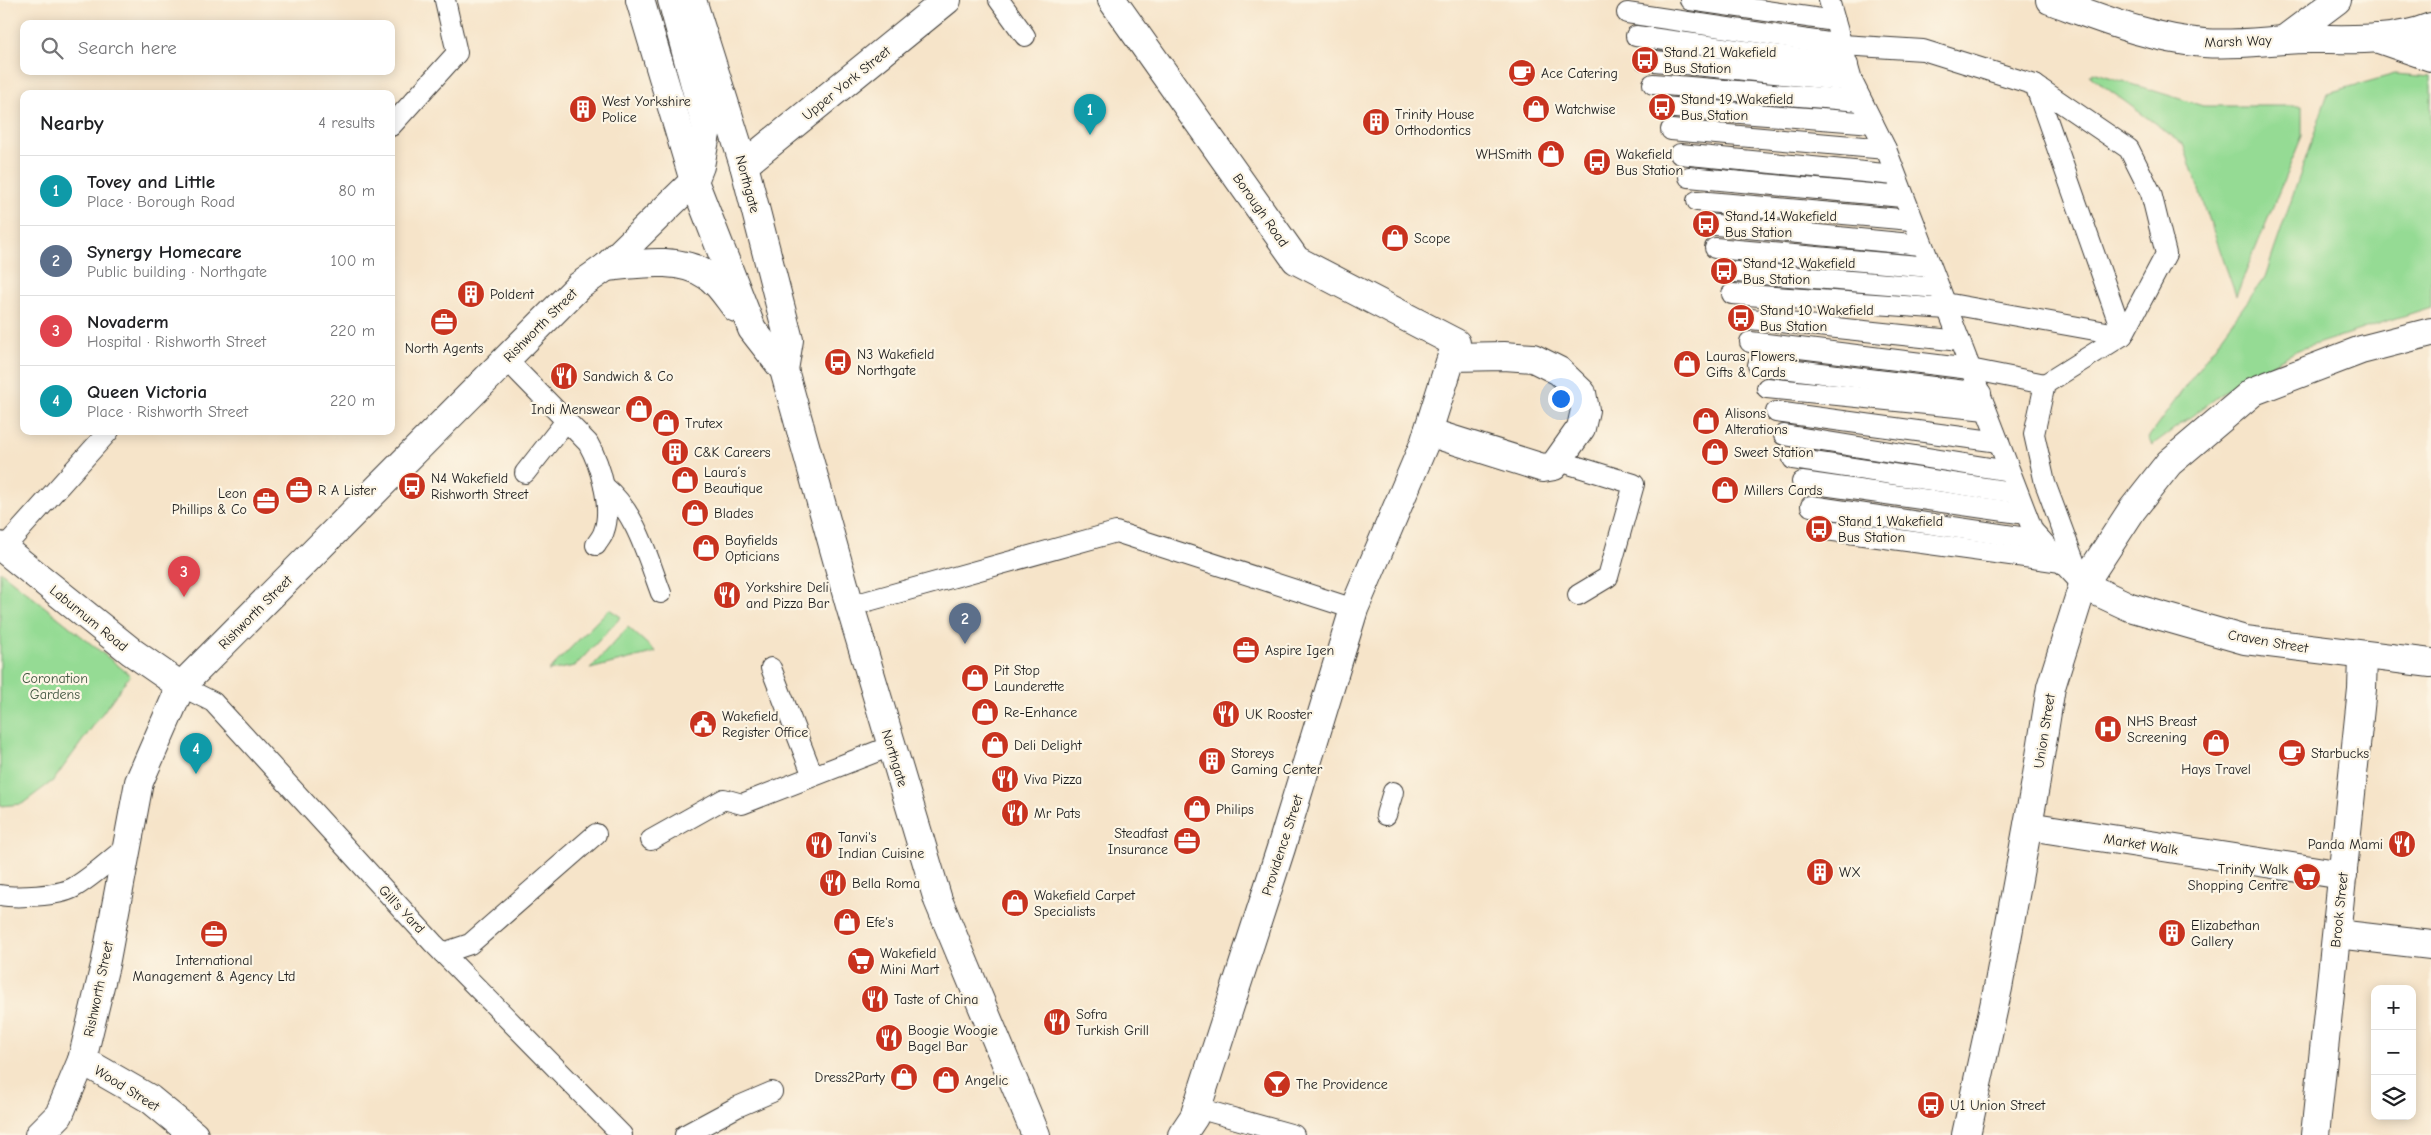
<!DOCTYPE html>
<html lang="en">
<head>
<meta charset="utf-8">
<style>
  :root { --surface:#fff; --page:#f6f6f6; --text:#202124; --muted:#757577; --line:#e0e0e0; --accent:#b45309 }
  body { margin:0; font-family:"Comic Neue",sans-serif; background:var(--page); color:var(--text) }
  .controls { position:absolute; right:15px; bottom:15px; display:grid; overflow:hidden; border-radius:10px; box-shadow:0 2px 12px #0003 }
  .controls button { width:45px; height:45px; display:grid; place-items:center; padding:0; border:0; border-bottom:1px solid var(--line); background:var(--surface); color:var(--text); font:25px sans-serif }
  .you { position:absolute; left:1560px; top:398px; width:18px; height:18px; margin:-12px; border:4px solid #fff; border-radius:50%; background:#1a73e8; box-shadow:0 0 0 8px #1a73e833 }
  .badge { display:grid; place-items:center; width:32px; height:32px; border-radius:50%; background:var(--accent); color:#fff; font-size:16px; font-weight:700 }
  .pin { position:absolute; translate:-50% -41px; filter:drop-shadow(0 1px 2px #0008) }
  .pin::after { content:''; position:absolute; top:26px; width:18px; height:15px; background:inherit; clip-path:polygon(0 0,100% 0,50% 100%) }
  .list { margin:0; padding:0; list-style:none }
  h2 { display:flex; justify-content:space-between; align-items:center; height:65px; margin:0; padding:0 20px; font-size:21px }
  h2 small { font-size:16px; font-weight:400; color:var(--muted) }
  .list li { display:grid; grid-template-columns:32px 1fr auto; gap:15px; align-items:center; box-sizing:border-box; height:70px; padding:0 20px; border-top:1px solid var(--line) }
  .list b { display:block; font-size:19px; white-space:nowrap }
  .list p { margin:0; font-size:16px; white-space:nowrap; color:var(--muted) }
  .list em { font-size:16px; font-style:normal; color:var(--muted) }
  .icon { flex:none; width:28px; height:28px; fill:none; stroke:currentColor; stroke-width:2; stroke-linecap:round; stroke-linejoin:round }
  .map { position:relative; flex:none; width:2431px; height:1135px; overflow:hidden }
  .search { position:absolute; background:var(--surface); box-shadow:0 2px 12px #0003; left:20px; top:20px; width:375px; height:55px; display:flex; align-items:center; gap:12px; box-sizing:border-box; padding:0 18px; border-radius:10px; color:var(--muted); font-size:19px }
  .panel { position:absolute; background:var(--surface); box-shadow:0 2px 12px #0003; left:20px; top:90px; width:375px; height:345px; border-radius:10px }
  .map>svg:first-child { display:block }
</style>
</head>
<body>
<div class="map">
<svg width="2431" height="1135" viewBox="0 0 2431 1135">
  <rect width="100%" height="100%" fill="#fcf5e5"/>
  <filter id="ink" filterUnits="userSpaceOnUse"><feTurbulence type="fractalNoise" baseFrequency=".02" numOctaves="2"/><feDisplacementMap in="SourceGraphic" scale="10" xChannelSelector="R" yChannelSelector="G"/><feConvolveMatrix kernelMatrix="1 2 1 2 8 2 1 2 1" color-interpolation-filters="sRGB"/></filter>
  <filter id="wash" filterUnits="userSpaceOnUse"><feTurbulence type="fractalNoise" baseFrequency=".0096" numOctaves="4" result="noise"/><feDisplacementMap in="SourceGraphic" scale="20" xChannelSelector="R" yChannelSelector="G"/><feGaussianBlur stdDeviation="1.12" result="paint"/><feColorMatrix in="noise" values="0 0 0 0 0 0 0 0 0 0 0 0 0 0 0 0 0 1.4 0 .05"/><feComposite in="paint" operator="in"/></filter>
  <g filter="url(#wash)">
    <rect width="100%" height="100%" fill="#f6e4c9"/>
    <!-- green -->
    <g fill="#95db94" stroke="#587c58">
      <polygon points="2093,72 2203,106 2302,106 2302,136 2236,296 2183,144 2090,76"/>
      <polygon points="2395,74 2431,77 2431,307 2298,350 2230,388 2152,445 2148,438 2265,277 2328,93"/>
      <polygon points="0,571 130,675 54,780 22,804 0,806"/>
      <polygon points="609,609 621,617 575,666 548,671"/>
      <polygon points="628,627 656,652 590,669"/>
    </g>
  </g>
  <g filter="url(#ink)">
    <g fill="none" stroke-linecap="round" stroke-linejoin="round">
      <!-- lane casing -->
      <g stroke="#3d3a36" stroke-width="22">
        <g id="lane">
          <polyline points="999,0 1025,36"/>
          <polyline points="1690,0 1835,21"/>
          <polyline points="1829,0 1852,81 1886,149 2033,531 2078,580"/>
          <polyline points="1627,13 1842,45 1923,50 2035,85 2123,335 2045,384 2034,434 2045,483 2083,585"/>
          <polyline points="1636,36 1848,65"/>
          <polyline points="1645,60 1852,81"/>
          <polyline points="1653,84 1860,101"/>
          <polyline points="1662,107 1873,123"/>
          <polyline points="391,126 457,53 445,0"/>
          <polyline points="1671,130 1886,149"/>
          <polyline points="1680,154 1895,175"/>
          <polyline points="1689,177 1902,197"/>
          <polyline points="1697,201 1911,220"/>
          <polyline points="1706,224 1921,245"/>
          <polyline points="1715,248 1930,267"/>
          <polyline points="1724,271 1939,288"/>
          <polyline points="1732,294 1947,309"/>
          <polyline points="1945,303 2123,335 2166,254 2151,193 2129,149 2035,85"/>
          <polyline points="1741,318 1960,341"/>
          <polyline points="1750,342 1970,369 2045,384"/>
          <path d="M506,359L588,443C600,464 613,507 604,531C603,536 599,540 596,545"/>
          <polyline points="1758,365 1981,393"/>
          <polyline points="1767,388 1986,410"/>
          <polyline points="1776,412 1999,442"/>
          <polyline points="1784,435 2009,471"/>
          <polyline points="1793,459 2018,493"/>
          <polyline points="1559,461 1634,484 1608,577 1578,595"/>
          <polyline points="525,473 566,421"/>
          <polyline points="1802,482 2026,514"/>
          <path d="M604,486C636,512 647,556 661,593"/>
          <polyline points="1811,506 2041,540"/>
          <polyline points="1819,529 2061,562"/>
          <polyline points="3,549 109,431"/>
          <polyline points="850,606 1116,532 1354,609"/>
          <polyline points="771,668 813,776"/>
          <polyline points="181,686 213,702 433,943 622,1135"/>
          <polyline points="1386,815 1393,792"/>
          <polyline points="651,840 724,799 742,804 891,746"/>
          <path d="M0,895C16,898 58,896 73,888C91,878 109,861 125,848"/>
          <polyline points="443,953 470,944 596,834"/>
          <polyline points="1197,1108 1294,1135"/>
          <polyline points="685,1135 737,1107 772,1092"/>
        </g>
      </g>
      <!-- street casing -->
      <g stroke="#3d3a36" stroke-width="30">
        <g id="street">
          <polyline points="1112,0 1296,260 1456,343 1424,444 1354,609 1281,848 1194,1117 1182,1135"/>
          <polyline points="2376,38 2431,57"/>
          <polyline points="694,181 752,329 784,370 850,606 938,900 1036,1135"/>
          <path d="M606,267C637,264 680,256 708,276C719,283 728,298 736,308"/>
          <polyline points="784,370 789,340 744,165 947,0"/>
          <polyline points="1428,432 1543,468 1554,466 1581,428 1585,410 1582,393 1559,371 1533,358 1504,356 1452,357"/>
          <polyline points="0,546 132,652 181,686"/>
          <polyline points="2083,585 2130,607 2245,640 2431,663"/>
          <polyline points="2028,826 2343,875"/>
          <polyline points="2337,934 2431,945"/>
          <polyline points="82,1060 150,1099 194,1135"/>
          <polyline points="1966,1135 1998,988 2036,781 2051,687 2083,585 2132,510 2169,463 2254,391 2361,350 2431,332"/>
          <polyline points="2315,1135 2362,689 2363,656"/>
        </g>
      </g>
      <!-- secondary casing -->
      <g stroke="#3d3a36" stroke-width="30">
        <g id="secondary">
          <polyline points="640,0 694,181"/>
          <polyline points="692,0 744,165"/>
          <polyline points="39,1135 59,1115 82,1060 105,965 139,782 181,686 579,286 606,267 694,181 700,166 707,129 672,0"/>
        </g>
      </g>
      <!-- highway casing -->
      <g stroke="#3d3a36" stroke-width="30">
        <g id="highway">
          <path d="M2050,0C2100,18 2151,39 2204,43C2239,46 2275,39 2311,39C2351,39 2393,42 2431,27"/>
          <polyline points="2285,39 2337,0"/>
        </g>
      </g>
      <!-- lane -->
      <use href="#lane" stroke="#fff" stroke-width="20"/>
      <!-- street -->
      <use href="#street" stroke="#fff" stroke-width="28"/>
      <!-- secondary -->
      <use href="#secondary" stroke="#fff" stroke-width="28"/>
      <!-- highway -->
      <use href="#highway" stroke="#fff" stroke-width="28"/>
    </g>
  </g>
  <!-- icons -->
  <defs>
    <g id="bus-disc" transform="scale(1.4375)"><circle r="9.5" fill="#c8321e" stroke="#fcf5e5"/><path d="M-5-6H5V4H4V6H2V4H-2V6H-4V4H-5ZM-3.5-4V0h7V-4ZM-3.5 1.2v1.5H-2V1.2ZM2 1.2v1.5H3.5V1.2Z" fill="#fff"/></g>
    <g id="cafe-disc" transform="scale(1.4375)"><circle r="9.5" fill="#c8321e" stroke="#fcf5e5"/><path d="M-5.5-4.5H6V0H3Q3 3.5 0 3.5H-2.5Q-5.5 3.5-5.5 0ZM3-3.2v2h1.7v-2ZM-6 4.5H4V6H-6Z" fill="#fff"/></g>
    <g id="building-disc" transform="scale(1.4375)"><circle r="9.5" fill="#c8321e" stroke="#fcf5e5"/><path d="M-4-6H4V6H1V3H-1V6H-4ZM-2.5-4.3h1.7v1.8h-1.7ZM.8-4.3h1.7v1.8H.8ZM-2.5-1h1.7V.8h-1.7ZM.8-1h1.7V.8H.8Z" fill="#fff"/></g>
    <g id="shop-disc" transform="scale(1.4375)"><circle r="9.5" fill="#c8321e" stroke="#fcf5e5"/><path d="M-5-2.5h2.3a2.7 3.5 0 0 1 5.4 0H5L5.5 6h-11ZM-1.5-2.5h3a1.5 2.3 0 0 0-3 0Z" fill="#fff"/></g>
    <g id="office-disc" transform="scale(1.4375)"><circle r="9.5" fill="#c8321e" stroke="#fcf5e5"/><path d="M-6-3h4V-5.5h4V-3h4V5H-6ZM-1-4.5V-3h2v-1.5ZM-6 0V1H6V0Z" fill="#fff"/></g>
    <g id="restaurant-disc" transform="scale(1.4375)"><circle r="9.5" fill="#c8321e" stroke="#fcf5e5"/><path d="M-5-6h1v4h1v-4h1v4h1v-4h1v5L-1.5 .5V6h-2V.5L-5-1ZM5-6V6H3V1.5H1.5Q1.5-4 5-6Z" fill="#fff"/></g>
    <g id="civic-disc" transform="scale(1.4375)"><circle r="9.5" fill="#c8321e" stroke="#fcf5e5"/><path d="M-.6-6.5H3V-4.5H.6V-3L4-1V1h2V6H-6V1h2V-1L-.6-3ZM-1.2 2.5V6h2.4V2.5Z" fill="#fff"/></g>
    <g id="hospital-disc" transform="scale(1.4375)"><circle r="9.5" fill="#c8321e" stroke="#fcf5e5"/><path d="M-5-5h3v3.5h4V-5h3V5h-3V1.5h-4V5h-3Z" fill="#fff"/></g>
    <g id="supermarket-disc" transform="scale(1.4375)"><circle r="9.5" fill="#c8321e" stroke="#fcf5e5"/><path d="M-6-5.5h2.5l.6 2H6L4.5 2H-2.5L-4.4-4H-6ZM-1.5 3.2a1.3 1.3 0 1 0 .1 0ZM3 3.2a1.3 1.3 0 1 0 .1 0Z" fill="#fff"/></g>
    <g id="bar-disc" transform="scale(1.4375)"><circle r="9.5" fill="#c8321e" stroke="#fcf5e5"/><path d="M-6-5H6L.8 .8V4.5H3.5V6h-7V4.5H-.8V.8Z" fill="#fff"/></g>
  </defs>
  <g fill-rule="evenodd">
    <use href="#bus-disc" x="1645" y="60"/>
    <use href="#cafe-disc" x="1522" y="73"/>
    <use href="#bus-disc" x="1662" y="107"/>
    <use href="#building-disc" x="583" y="109"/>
    <use href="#shop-disc" x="1536" y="109"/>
    <use href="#building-disc" x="1376" y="122"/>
    <use href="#shop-disc" x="1551" y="154"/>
    <use href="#bus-disc" x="1597" y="162"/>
    <use href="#bus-disc" x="1706" y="224"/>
    <use href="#shop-disc" x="1395" y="238"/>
    <use href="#bus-disc" x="1724" y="271"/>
    <use href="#building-disc" x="471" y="294"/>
    <use href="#bus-disc" x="1741" y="318"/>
    <use href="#office-disc" x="444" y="322"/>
    <use href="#bus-disc" x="838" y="362"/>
    <use href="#shop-disc" x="1687" y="364"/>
    <use href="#restaurant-disc" x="564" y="376"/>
    <use href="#shop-disc" x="639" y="409"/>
    <use href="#shop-disc" x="1706" y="421"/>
    <use href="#shop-disc" x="666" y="423"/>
    <use href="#building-disc" x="675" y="452"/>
    <use href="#shop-disc" x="1715" y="452"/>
    <use href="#shop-disc" x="685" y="480"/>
    <use href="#bus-disc" x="412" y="486"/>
    <use href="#office-disc" x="299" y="490"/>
    <use href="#shop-disc" x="1725" y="490"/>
    <use href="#office-disc" x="266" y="501"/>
    <use href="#shop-disc" x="695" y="513"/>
    <use href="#bus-disc" x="1819" y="529"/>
    <use href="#shop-disc" x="706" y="548"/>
    <use href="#restaurant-disc" x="727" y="595"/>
    <use href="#office-disc" x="1246" y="650"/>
    <use href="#shop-disc" x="975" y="678"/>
    <use href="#shop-disc" x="985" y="712"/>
    <use href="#restaurant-disc" x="1226" y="714"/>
    <use href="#civic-disc" x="703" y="724"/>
    <use href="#hospital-disc" x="2108" y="729"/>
    <use href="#shop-disc" x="2216" y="743"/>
    <use href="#shop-disc" x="995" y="745"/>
    <use href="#cafe-disc" x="2292" y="753"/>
    <use href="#building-disc" x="1212" y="761"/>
    <use href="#restaurant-disc" x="1005" y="779"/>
    <use href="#shop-disc" x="1197" y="809"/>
    <use href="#restaurant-disc" x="1015" y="813"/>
    <use href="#office-disc" x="1187" y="841"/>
    <use href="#restaurant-disc" x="2402" y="844"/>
    <use href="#restaurant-disc" x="819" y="845"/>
    <use href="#building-disc" x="1820" y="872"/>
    <use href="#supermarket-disc" x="2307" y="877"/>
    <use href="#restaurant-disc" x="833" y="883"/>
    <use href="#shop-disc" x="1015" y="903"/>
    <use href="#shop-disc" x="847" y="922"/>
    <use href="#building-disc" x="2172" y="933"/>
    <use href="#office-disc" x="214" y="934"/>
    <use href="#supermarket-disc" x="861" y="961"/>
    <use href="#restaurant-disc" x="875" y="999"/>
    <use href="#restaurant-disc" x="1057" y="1022"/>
    <use href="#restaurant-disc" x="889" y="1038"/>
    <use href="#shop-disc" x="904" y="1077"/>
    <use href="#shop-disc" x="946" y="1080"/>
    <use href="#bar-disc" x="1277" y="1084"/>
    <use href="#bus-disc" x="1931" y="1105"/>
  </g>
  <g text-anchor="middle" stroke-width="4.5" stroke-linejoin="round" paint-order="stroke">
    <!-- street labels -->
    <g font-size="14" fill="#1c1c1c" stroke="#fcf5e5">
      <text transform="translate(2238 41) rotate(-2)" y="5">Marsh Way</text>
      <text transform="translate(846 83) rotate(-39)" y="5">Upper York Street</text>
      <text transform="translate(748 184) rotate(75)" y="5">Northgate</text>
      <text transform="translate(1261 210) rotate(55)" y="5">Borough Road</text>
      <text transform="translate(540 325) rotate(-45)" y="5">Rishworth Street</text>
      <text transform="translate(255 612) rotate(-45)" y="5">Rishworth Street</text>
      <text transform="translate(89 618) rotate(39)" y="5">Laburnum Road</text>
      <text transform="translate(2268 641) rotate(10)" y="5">Craven Street</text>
      <text transform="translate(2044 731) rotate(-81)" y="5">Union Street</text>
      <text transform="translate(895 758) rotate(73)" y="5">Northgate</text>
      <text transform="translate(2141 844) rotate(9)" y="5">Market Walk</text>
      <text transform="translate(1282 845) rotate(-72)" y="5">Providence Street</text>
      <text transform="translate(402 909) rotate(47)" y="5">Gill's Yard</text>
      <text transform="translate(2339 910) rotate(-84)" y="5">Brook Street</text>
      <text transform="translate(98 989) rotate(-78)" y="5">Rishworth Street</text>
      <text transform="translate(127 1088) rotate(32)" y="5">Wood Street</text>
    </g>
    <!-- poi labels -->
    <g font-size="14" fill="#1c1c1c" stroke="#fcf5e5" text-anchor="start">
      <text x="1664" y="57">Stand 21 Wakefield<tspan x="1664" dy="16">Bus Station</tspan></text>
      <text x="1541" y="78">Ace Catering</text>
      <text x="1681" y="104">Stand 19 Wakefield<tspan x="1681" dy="16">Bus Station</tspan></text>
      <text x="602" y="106">West Yorkshire<tspan x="602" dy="16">Police</tspan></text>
      <text x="1555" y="114">Watchwise</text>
      <text x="1395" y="119">Trinity House<tspan x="1395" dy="16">Orthodontics</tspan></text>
      <text x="1532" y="159" text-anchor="end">WHSmith</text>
      <text x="1616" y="159">Wakefield<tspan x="1616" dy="16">Bus Station</tspan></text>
      <text x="1725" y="221">Stand 14 Wakefield<tspan x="1725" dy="16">Bus Station</tspan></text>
      <text x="1414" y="243">Scope</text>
      <text x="1743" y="268">Stand 12 Wakefield<tspan x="1743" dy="16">Bus Station</tspan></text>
      <text x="490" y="299">Poldent</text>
      <text x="1760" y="315">Stand 10 Wakefield<tspan x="1760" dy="16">Bus Station</tspan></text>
      <text x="444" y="353" text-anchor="middle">North Agents</text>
      <text x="857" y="359">N3 Wakefield<tspan x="857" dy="16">Northgate</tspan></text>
      <text x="1706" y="361">Lauras Flowers,<tspan x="1706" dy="16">Gifts &amp; Cards</tspan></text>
      <text x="583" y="381">Sandwich &amp; Co</text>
      <text x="620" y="414" text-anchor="end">Indi Menswear</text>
      <text x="1725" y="418">Alisons<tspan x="1725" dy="16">Alterations</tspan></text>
      <text x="685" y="428">Trutex</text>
      <text x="694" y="457">C&amp;K Careers</text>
      <text x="1734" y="457">Sweet Station</text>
      <text x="704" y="477">Laura’s<tspan x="704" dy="16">Beautique</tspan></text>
      <text x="431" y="483">N4 Wakefield<tspan x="431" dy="16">Rishworth Street</tspan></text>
      <text x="318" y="495">R A Lister</text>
      <text x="1744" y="495">Millers Cards</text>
      <text x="247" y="498" text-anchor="end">Leon<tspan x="247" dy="16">Phillips &amp; Co</tspan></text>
      <text x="714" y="518">Blades</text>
      <text x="1838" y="526">Stand 1 Wakefield<tspan x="1838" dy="16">Bus Station</tspan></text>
      <text x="725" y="545">Bayfields<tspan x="725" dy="16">Opticians</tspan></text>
      <text x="746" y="592">Yorkshire Deli<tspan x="746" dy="16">and Pizza Bar</tspan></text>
      <text x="1265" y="655">Aspire Igen</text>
      <text x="994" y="675">Pit Stop<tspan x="994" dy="16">Launderette</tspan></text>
      <text x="1004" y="717">Re-Enhance</text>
      <text x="1245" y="719">UK Rooster</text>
      <text x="722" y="721">Wakefield<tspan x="722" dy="16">Register Office</tspan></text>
      <text x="2127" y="726">NHS Breast<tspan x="2127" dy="16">Screening</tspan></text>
      <text x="1014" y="750">Deli Delight</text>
      <text x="1231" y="758">Storeys<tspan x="1231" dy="16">Gaming Center</tspan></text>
      <text x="2311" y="758">Starbucks</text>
      <text x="2216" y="774" text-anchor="middle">Hays Travel</text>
      <text x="1024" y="784">Viva Pizza</text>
      <text x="1216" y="814">Philips</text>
      <text x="1034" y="818">Mr Pats</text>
      <text x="1168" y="838" text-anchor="end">Steadfast<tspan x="1168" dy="16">Insurance</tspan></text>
      <text x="838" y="842">Tanvi's<tspan x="838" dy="16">Indian Cuisine</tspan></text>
      <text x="2383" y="849" text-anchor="end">Panda Mami</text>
      <text x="2288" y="874" text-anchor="end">Trinity Walk<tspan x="2288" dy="16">Shopping Centre</tspan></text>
      <text x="1839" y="877">WX</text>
      <text x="852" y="888">Bella Roma</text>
      <text x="1034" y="900">Wakefield Carpet<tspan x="1034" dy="16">Specialists</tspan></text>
      <text x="866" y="927">Efe's</text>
      <text x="2191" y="930">Elizabethan<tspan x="2191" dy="16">Gallery</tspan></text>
      <text x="880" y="958">Wakefield<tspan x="880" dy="16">Mini Mart</tspan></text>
      <text x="214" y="965" text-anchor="middle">International<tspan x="214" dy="16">Management &amp; Agency Ltd</tspan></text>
      <text x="894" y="1004">Taste of China</text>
      <text x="1076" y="1019">Sofra<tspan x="1076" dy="16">Turkish Grill</tspan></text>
      <text x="908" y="1035">Boogie Woogie<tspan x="908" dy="16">Bagel Bar</tspan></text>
      <text x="885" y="1082" text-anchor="end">Dress2Party</text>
      <text x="965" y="1085">Angelic</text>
      <text x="1296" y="1089">The Providence</text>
      <text x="1950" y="1110">U1 Union Street</text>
    </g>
    <!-- park labels -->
    <g font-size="14" fill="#405540" stroke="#fcf5e5">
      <text x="55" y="683">Coronation<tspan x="55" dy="16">Gardens</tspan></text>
    </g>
  </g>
</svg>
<div class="controls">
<button>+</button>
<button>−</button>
<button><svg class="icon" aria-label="layers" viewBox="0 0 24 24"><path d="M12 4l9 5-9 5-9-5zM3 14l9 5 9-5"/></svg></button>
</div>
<div class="you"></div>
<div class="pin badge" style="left:1090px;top:135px;background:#0f9aa8">1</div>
<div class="pin badge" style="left:965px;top:644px;background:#5c6f8a">2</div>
<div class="pin badge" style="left:184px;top:597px;background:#e0444e">3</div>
<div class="pin badge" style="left:196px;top:774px;background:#0f9aa8">4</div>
<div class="search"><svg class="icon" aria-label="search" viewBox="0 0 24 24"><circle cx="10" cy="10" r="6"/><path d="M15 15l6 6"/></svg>Search here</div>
<section class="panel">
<h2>Nearby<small>4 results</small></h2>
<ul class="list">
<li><span class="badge" style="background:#0f9aa8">1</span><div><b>Tovey and Little</b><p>Place · Borough Road</p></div><em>80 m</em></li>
<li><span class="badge" style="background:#5c6f8a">2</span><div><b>Synergy Homecare</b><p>Public building · Northgate</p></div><em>100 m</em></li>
<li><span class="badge" style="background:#e0444e">3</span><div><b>Novaderm</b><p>Hospital · Rishworth Street</p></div><em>220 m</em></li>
<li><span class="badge" style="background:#0f9aa8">4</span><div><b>Queen Victoria</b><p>Place · Rishworth Street</p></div><em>220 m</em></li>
</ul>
</section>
</div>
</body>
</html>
